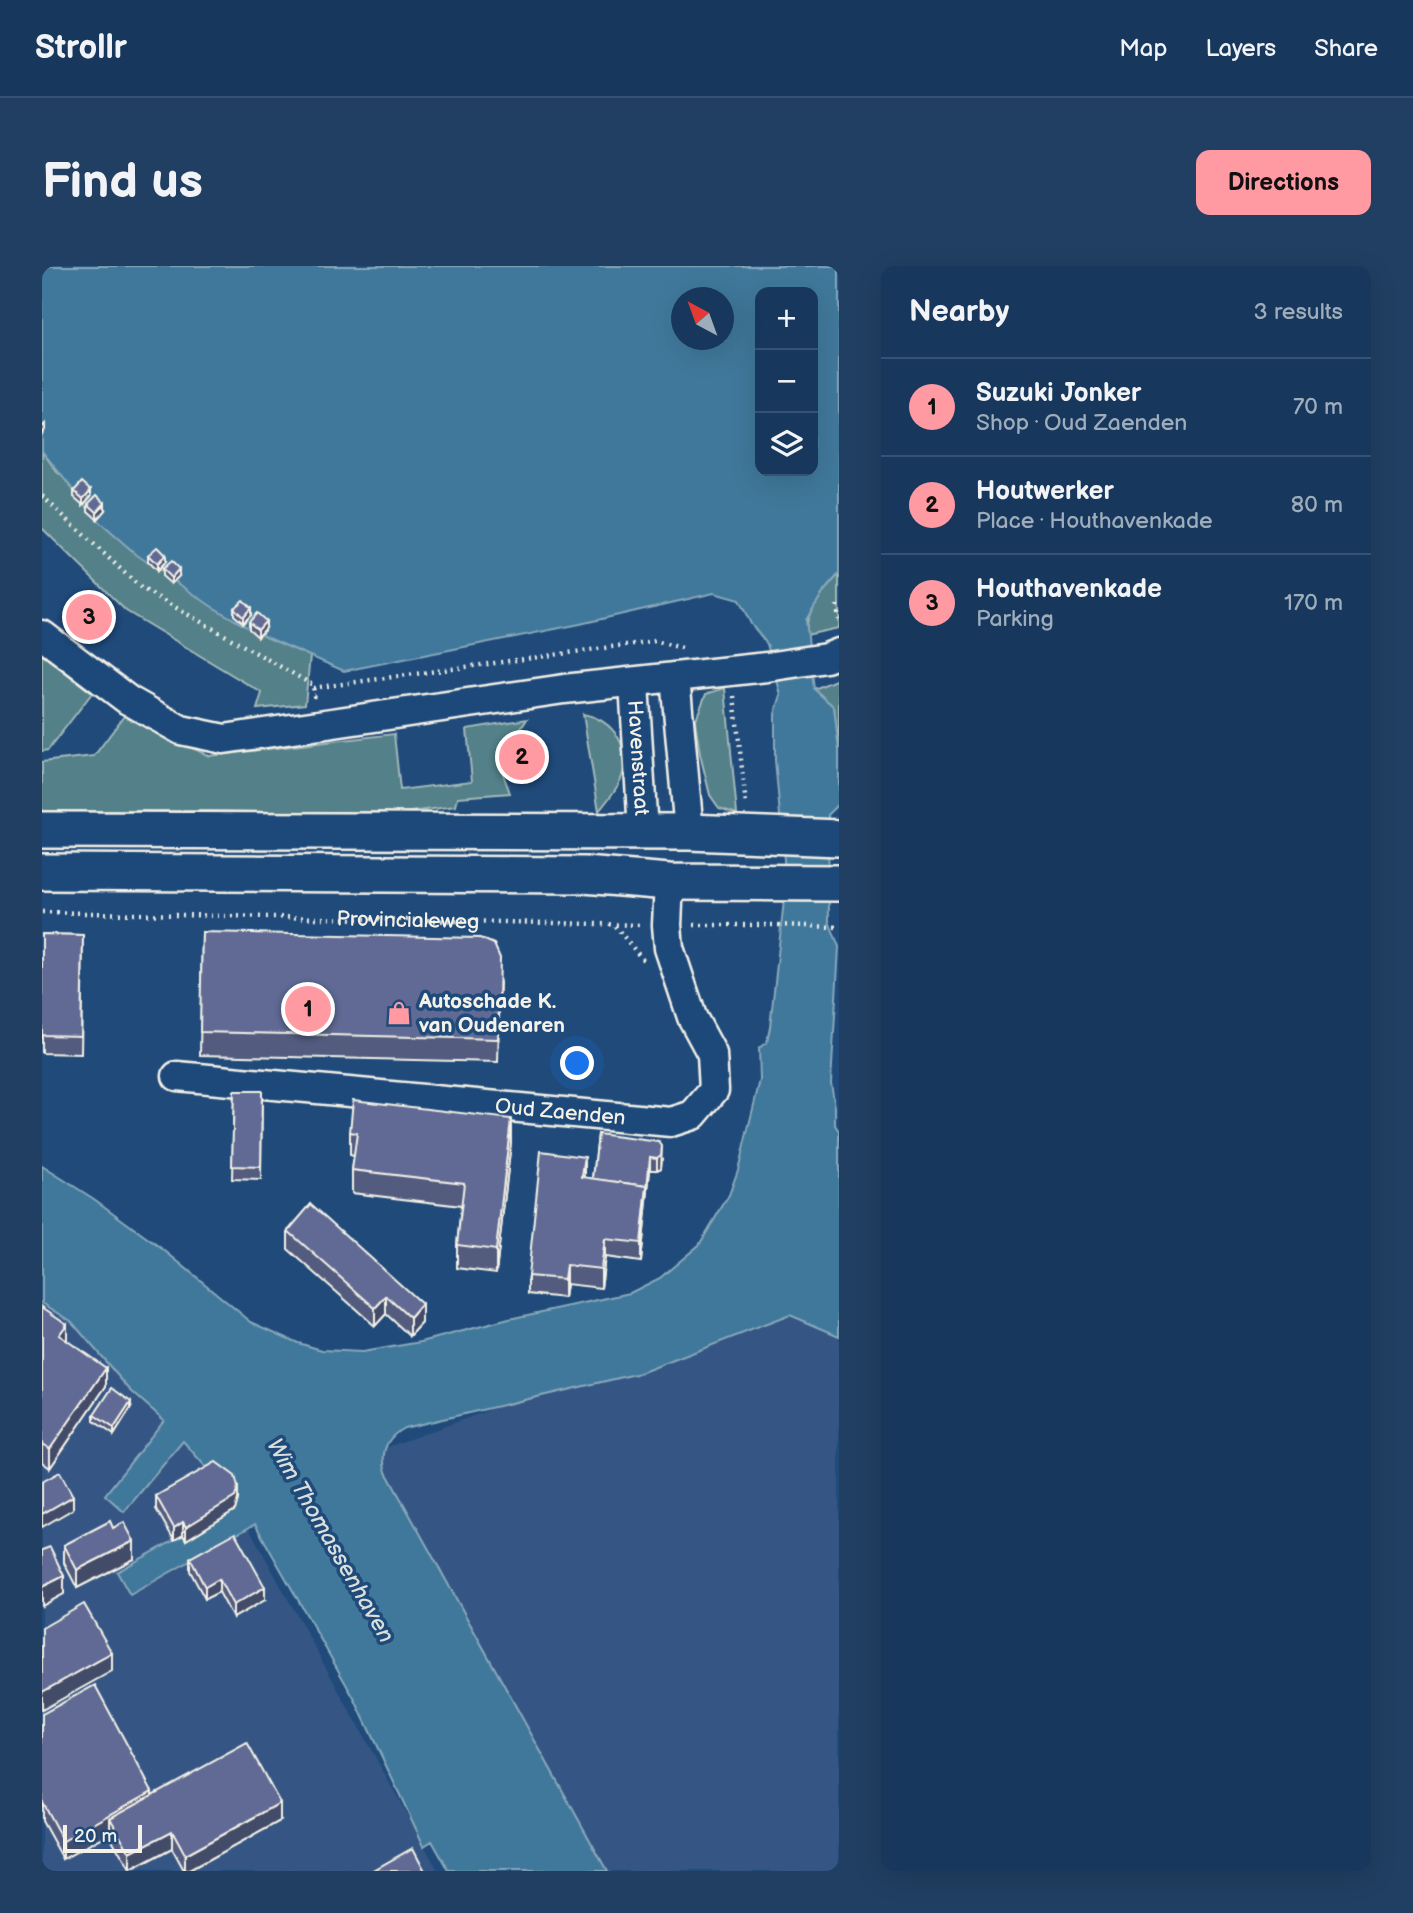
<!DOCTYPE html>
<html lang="en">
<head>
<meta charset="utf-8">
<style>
  :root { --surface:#17385c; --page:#203f62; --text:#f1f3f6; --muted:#9eacbb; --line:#365272; --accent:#ff9aa2 }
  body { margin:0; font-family:"Balsamiq Sans",sans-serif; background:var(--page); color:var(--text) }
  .controls { position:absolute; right:21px; top:21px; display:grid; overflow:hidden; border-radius:14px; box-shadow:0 7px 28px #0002 }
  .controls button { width:63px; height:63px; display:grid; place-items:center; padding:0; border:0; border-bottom:2px solid var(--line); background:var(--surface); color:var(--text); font:35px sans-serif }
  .compass { position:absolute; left:629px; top:21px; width:63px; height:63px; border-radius:50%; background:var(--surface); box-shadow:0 7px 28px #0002; rotate:319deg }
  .scale { position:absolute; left:21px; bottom:18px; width:79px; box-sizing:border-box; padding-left:7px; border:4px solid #f4f1e8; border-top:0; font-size:19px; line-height:24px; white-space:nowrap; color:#f4f1e8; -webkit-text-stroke:5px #1f4a7a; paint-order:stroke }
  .you { position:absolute; left:536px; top:798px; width:24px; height:24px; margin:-18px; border:5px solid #fff; border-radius:50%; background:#1a73e8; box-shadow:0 0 0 10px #1a73e833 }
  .badge { display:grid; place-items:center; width:46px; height:46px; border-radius:50%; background:var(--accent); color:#111; font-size:23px; font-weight:700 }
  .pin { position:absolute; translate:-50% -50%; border:4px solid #fff; box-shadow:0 2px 7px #0006 }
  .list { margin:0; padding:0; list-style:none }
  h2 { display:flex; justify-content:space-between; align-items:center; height:91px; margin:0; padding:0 28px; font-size:30px }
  h2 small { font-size:23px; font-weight:400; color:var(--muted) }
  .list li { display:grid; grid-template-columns:46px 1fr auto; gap:21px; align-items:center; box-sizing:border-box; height:98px; padding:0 28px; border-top:2px solid var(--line) }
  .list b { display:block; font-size:26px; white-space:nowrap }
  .list p { margin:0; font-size:23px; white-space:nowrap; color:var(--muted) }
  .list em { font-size:23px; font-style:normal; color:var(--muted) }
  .icon { flex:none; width:38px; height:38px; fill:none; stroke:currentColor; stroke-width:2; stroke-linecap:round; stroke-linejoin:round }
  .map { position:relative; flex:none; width:797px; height:1605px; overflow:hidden; border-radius:14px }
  header { display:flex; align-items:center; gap:42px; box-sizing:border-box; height:98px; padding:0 35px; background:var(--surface); border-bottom:2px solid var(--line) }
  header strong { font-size:33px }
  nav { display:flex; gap:38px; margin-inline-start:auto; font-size:24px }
  .intro { display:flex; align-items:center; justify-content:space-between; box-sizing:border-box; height:168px; padding:0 42px }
  h1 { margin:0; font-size:49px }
  .button { padding:18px 32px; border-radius:14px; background:var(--accent); color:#111; font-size:24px; font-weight:700 }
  main { display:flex; gap:42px; padding:0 42px }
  aside { flex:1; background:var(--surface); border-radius:14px; box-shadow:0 7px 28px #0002 }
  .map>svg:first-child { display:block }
</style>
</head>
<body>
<header>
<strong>Strollr</strong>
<nav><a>Map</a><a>Layers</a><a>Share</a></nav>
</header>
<div class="intro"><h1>Find us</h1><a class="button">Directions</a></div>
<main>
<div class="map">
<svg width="797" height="1605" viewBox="0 0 797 1605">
  <rect width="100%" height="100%" fill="#1f4a7a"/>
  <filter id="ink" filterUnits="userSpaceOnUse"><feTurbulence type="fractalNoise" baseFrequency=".0143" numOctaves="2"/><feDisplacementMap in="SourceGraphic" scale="14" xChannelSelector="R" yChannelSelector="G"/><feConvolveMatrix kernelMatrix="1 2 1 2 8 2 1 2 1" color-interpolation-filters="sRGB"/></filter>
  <g filter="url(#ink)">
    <!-- built -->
    <g fill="#365784">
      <polygon points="797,923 797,1605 550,1605 318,1191 745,1036"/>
      <polygon points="0,1031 154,1166 396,1605 0,1605"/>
    </g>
    <!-- green -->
    <g fill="#528089" stroke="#a3b8b8" stroke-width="2">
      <polygon points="0,185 15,206 217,368 268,390 263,438 215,443 220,427 84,345 0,262"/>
      <path d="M797,308V362L764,369C763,344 781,326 797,308Z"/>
      <polygon points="0,388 50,427 6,484 0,485"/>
      <polygon points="796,413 797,422 797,485 792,441 772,423"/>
      <polygon points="683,422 695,548 677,542 668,529 658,488 653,455 664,428"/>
      <polygon points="85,446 108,462 167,490 352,468 358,524 430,515 425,463 485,453 457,497 468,527 416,531 414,540 345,549 168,545 0,545 0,496 52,490"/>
      <path d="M541,448C572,454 591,483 579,513C574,525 565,535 557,545Z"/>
    </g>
    <!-- water -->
    <path fill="#40789b" stroke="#88a8ba" stroke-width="2" fill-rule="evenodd" d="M0,0H797V308L782,325L764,354L772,423L792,441L797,485V538L786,549L787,655L797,681L789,817L793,841V859L797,865V1070L748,1049L598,1107L362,1162C344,1172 338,1187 344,1206L565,1605H407L390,1575L382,1580L313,1434L213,1258L88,1329L75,1306L140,1270L178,1217L141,1175L82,1246L63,1229L122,1154L88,1124L29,1055L0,1037V900L52,933L123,985L209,1056L256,1077L280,1084L320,1086L379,1076L467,1053L588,1027L618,1012L657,979L687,929L696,904L718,814L717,782L725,776L728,761L744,616L733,494V448L739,429L725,378L709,358L697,334L672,327L538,358L302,405L217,368L169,340L95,289L56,255L0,185ZM718,26H771V205H718ZM640,32H682V74H640Z"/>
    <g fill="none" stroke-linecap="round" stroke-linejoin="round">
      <!-- minor casing -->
      <g stroke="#f4f1e8" stroke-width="33">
        <g id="minor">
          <polyline points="0,369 86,434 139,464 182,473 522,423 725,401 784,392 797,387"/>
          <polyline points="633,411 647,566"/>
          <path id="s2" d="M592,417L601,566"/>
          <path id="s3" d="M135,810L629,856L651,849L672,824L670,788L650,751L627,682L625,659L627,616"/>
        </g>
      </g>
      <!-- major casing -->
      <g stroke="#f4f1e8" stroke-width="40">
        <g id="major">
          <polyline points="0,564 647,566 797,572"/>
          <polyline points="0,606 542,609 627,616 797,617"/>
        </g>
      </g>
      <!-- path -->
      <g stroke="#f4f1e8" stroke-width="4.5" stroke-dasharray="2 5" stroke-linecap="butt">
        <polyline points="0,230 99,322 271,419 272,430 278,429"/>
        <polyline points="795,339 797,354"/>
        <polyline points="271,422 613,375 640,382"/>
        <polyline points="692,430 704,539"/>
        <path id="s1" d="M0,646L601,659"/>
        <polyline points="652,659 732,659 797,661"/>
        <polyline points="573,660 601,694"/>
      </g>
      <!-- minor -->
      <use href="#minor" stroke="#1f4a7a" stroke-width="28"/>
      <!-- major -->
      <use href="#major" stroke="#1f4a7a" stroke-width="35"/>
    </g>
    <!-- wall -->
    <g fill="#535c7f" stroke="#f4f1e8" stroke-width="2">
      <polygon points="32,225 49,230 41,239 32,231"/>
      <polygon points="46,238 63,244 55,253 46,245"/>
      <polygon points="106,289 123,296 115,305 106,296"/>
      <polygon points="120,303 137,310 129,318 120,310"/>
      <polygon points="192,342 209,349 201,357 192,349"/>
      <polygon points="207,356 224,362 216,371 207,363"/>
      <polygon points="160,666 458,716 456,796 158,789"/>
      <polygon points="0,668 41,669 39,788 0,787"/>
      <polygon points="192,825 220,825 219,914 190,913"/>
      <polygon points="308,866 469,876 454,1007 415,1002 415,979 419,940 310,927 310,904 312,890 308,889"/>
      <polygon points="556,868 620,893 619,902 615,904 608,904 599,996 563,991 559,1022 524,1018 522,1032 486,1028 486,1010 542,912 551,913"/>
      <polygon points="246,965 380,1038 380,1057 368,1070 344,1048 333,1060 246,983"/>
      <polygon points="0,1041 25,1075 64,1120 8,1202 0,1196"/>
      <polygon points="89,1142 72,1169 52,1155 52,1149"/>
      <polygon points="114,1230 196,1233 193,1244 144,1274 141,1269 132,1274 114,1243"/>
      <polygon points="71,1262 92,1293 35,1322 22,1297 22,1279"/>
      <polygon points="148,1292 223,1334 191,1352 177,1326 163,1333 148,1305"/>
      <polygon points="0,1448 110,1529 238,1555 147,1605 142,1605 130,1583 88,1605 68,1570 68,1567 21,1593 0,1555"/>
    </g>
    <!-- shaded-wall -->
    <g fill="#434b68" stroke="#f4f1e8" stroke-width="2">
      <polygon points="3,158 3,164 0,168 0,161"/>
      <polygon points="49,224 49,230 41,239 41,233"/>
      <polygon points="63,237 63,244 55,253 55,246"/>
      <polygon points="123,289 123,296 115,305 115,298"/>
      <polygon points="137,303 137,310 129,318 129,312"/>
      <polygon points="209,342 209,349 201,357 201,351"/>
      <polygon points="224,355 224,362 216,371 216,364"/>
      <polygon points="469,853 469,876 454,1007 454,984"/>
      <polygon points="620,880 619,902 615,904 615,892"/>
      <polygon points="543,891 543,909 540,930 540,911"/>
      <polygon points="608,891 608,904 599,996 599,977"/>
      <polygon points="563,973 563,991 559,1022 559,1003"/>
      <polygon points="524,999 524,1018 522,1032 522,1013"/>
      <polygon points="344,1030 344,1048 333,1060 333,1042"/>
      <polygon points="380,1038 380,1057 368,1070 368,1052"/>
      <polygon points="25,1058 25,1077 17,1069"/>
      <polygon points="64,1102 64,1120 8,1202 8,1183"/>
      <polygon points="89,1136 89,1142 72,1169 72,1162"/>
      <polygon points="196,1221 196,1233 193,1244 144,1274 144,1261"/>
      <polygon points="31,1230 31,1243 0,1261 0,1248"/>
      <polygon points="141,1256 141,1269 132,1274 132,1262"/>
      <polygon points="92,1275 92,1293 35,1322 35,1304"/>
      <polygon points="22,1310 22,1328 0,1340 0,1321"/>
      <polygon points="177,1313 177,1326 163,1333 163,1321"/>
      <polygon points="223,1321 223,1334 191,1352 191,1339"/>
      <polygon points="70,1387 70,1405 0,1444 0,1426"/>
      <polygon points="110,1525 110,1543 68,1552 68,1567 21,1593 21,1575"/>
      <polygon points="238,1537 238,1555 147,1605 143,1605 143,1589"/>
      <polygon points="130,1565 130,1583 88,1605 88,1587"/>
    </g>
    <!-- building -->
    <g fill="#606b94" stroke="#f4f1e8" stroke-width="2">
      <polygon points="40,216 49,224 41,233 32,225"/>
      <polygon points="55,229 63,237 55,246 46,238"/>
      <polygon points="115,281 123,289 115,298 106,289"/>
      <polygon points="129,295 137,303 129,312 120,303"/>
      <polygon points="201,334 209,342 201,351 192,342"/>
      <polygon points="215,347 224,355 216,364 207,356"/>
      <polygon points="160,666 438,672 452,678 458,692 456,773 158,766"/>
      <polygon points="0,668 41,669 39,770 0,769"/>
      <polygon points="192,825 220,825 219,901 190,900"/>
      <polygon points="311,834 469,853 454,984 415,979 422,917 310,904 315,867 308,866"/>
      <polygon points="556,868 617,876 620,880 619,889 615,892 608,891 605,922 605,920 551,913"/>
      <polygon points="499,885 543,891 540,911 605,920 599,977 563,973 559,1003 524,999 522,1013 486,1010"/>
      <polygon points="269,938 380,1038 368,1052 344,1030 333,1042 246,965"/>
      <polygon points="0,1041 25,1058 17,1069 64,1102 8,1183 0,1178"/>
      <polygon points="70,1122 89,1136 72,1162 52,1149"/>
      <polygon points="174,1196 193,1210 196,1221 193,1231 144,1261 141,1256 132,1262 114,1230"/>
      <polygon points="18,1206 31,1230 0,1248 0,1216"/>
      <polygon points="68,1255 71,1262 82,1256 92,1275 35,1304 22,1279"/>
      <polygon points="193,1267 223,1321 191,1339 177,1313 163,1321 148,1292"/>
      <polygon points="8,1281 22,1310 0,1321 0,1284"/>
      <polygon points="42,1338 70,1387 0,1426 0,1362"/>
      <polygon points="53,1419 110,1525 21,1575 0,1536 0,1448"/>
      <polygon points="205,1477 238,1537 143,1589 130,1565 88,1587 68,1552"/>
      <polygon points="371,1582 383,1605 330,1605"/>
    </g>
  </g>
  <!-- icons -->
  <defs>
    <g id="shop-bare" transform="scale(1.89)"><path d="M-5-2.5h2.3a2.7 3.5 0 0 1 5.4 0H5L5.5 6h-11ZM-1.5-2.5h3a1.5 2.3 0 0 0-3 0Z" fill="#ff9aa2" stroke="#1f4a7a" stroke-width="2.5" paint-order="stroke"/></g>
  </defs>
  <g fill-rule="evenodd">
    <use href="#shop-bare" x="357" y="747"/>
  </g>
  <g text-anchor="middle" stroke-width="7" stroke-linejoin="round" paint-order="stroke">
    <!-- street labels -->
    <g font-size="21" fill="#f4f1e8" stroke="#1f4a7a">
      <text dy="7" stroke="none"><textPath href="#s2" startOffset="75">Havenstraat</textPath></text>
      <text dy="7" stroke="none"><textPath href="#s1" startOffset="366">Provincialeweg</textPath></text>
      <text dy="7" stroke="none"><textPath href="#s3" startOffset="385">Oud Zaenden</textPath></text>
    </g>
    <!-- poi labels -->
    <g font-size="21" font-weight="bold" fill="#f4f1e8" stroke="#1f4a7a" text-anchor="start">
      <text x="377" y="742">Autoschade K.<tspan x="377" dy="24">van Oudenaren</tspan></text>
    </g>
    <!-- water labels -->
    <g font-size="23" font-style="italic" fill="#d9dfdc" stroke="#1f4a7a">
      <text transform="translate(289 1274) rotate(60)" y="8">Wim Thomassenhaven</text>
    </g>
  </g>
</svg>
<div class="controls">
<button>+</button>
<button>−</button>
<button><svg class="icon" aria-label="layers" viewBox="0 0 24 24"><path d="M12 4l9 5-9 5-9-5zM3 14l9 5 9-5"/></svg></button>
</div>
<svg class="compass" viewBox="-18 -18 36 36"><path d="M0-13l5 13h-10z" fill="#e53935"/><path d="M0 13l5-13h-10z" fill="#9eacbb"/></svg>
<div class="scale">20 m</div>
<div class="you"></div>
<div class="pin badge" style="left:266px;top:743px">1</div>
<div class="pin badge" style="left:480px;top:491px">2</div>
<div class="pin badge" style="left:47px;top:351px">3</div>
</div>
<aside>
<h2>Nearby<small>3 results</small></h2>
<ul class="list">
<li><span class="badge">1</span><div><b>Suzuki Jonker</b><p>Shop · Oud Zaenden</p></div><em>70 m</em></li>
<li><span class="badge">2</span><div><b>Houtwerker</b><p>Place · Houthavenkade</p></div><em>80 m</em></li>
<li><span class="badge">3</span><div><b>Houthavenkade</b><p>Parking</p></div><em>170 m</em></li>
</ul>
</aside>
</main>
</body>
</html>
